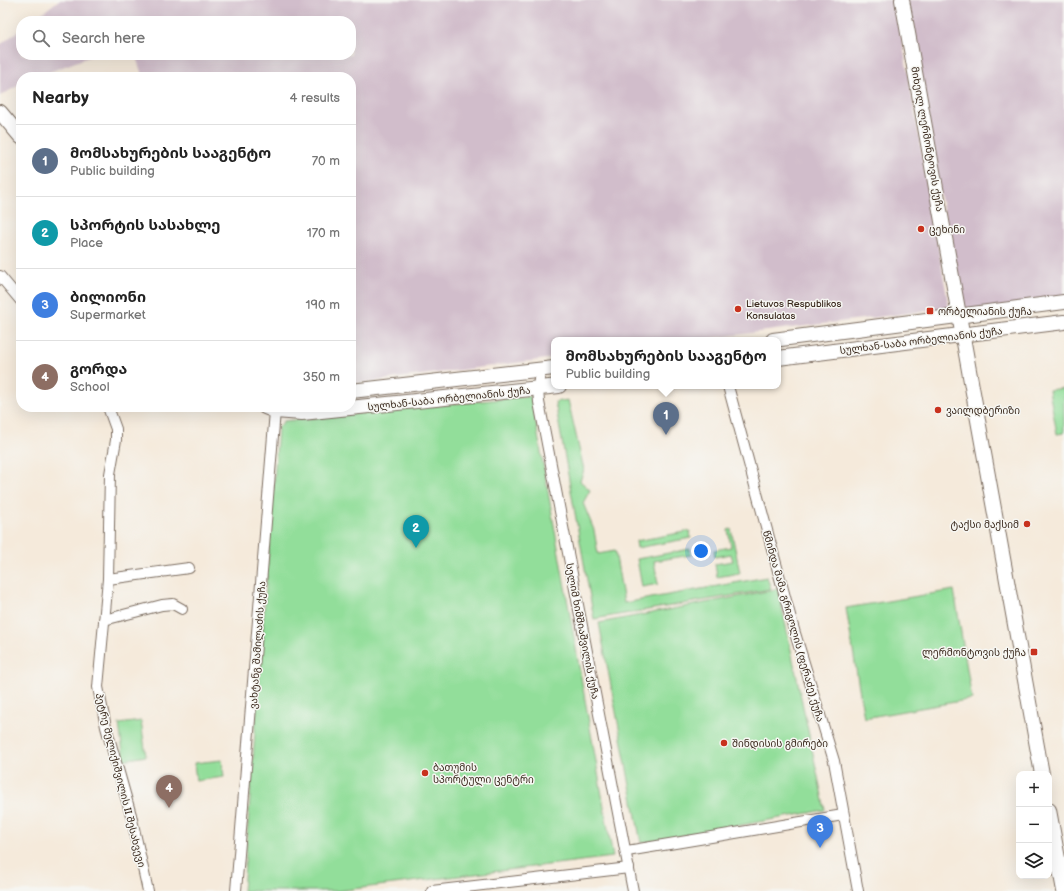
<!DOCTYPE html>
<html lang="en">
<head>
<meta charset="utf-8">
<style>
  :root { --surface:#fff; --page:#f2f2f2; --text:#222; --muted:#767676; --line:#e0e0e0; --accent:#c8321e }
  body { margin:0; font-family:"Balsamiq Sans","Noto Sans Georgian",sans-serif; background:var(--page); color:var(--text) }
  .controls { position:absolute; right:12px; bottom:12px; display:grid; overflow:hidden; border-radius:8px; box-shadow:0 4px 16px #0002 }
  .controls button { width:36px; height:36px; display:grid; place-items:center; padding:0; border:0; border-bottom:1px solid var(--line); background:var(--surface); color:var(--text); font:20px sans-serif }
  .you { position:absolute; left:701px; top:551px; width:14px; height:14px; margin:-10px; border:3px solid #fff; border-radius:50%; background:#1a73e8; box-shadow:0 0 0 6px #1a73e833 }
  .badge { display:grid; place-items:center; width:26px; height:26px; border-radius:50%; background:var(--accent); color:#fff; font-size:13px; font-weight:700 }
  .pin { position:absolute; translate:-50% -33px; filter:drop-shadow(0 1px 2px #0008) }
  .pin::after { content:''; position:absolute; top:21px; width:14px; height:12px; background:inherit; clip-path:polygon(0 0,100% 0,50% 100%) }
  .popup { position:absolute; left:551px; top:337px; width:230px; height:52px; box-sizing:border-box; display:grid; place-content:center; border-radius:8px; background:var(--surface); filter:drop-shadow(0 1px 3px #0005); font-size:13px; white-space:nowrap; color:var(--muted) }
  .popup b { font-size:15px; color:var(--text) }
  .popup::after { content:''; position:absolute; left:50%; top:100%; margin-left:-8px; border:8px solid transparent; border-top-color:var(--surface) }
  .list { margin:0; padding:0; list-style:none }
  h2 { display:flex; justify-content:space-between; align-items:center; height:52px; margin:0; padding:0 16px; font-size:17px }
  h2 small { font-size:13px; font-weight:400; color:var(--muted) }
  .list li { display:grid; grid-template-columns:26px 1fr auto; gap:12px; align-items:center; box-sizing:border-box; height:72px; padding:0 16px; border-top:1px solid var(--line) }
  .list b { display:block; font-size:15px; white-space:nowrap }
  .list p { margin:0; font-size:13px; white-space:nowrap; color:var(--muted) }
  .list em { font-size:13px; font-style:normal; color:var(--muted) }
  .icon { flex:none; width:22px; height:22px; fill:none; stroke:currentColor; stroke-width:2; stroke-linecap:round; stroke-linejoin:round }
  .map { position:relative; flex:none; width:1064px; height:891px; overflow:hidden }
  .search { position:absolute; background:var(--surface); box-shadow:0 4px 16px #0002; left:16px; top:16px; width:340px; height:44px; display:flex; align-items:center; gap:10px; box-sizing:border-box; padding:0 14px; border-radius:16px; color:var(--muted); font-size:15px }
  .panel { position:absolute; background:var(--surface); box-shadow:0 4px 16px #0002; left:16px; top:72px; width:340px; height:340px; border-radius:16px }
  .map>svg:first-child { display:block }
</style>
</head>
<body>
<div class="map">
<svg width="1064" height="891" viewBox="0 0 1064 891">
  <rect width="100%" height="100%" fill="#f6f6f2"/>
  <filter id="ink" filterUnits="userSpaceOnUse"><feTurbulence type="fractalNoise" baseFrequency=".025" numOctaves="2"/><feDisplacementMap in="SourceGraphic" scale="8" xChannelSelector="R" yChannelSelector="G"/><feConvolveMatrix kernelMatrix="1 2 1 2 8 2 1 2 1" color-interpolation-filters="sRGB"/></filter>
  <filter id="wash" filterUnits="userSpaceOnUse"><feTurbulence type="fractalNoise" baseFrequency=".012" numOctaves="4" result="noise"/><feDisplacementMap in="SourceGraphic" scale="16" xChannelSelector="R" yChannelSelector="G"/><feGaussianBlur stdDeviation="0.9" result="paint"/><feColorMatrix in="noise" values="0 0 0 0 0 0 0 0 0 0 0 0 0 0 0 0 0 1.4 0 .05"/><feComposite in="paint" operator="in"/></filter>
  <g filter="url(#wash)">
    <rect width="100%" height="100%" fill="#f5eadb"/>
    <!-- industrial -->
    <g fill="#d1bdcb">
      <polygon points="59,0 895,0 949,308 695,340 554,340 554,358 351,384 351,77 143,77 135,55 351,55 351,21 32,21"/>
      <polygon points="903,0 1064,0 1064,298 963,313"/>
      <polygon points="21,29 21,55 94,55 36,77 21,77 21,84 0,96 0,45"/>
    </g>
    <!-- green -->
    <g fill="#92de9a" stroke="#66845c">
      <polygon points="1064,388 1064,433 1057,434 1049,390"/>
      <polygon points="531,396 613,857 337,891 243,891 278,428 284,421"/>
      <polygon points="568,400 584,470 580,481 590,490 583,503 594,530 598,554 615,551 624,603 767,577 771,589 594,619 555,402"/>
      <polygon points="731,529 740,573 717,577 715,564 733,561 731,554 715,557 714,550 731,547 728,530"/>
      <polygon points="690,531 691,538 637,548 636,541"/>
      <polygon points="690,549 691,555 654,561 658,584 642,587 637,559"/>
      <polygon points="778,589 825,810 641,843 599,623"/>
      <polygon points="954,590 972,699 864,718 846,608"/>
      <polygon points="141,721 146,756 124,760 119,724"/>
      <polygon points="222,760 224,777 196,781 194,763"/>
    </g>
  </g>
  <g filter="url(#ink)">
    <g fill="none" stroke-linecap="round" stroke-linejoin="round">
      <!-- street casing -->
      <g stroke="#7c6d60" stroke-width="12">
        <g id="street">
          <polyline points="0,276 21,301"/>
          <polyline points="540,370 538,389 539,402 633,891"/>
          <polyline points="728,386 794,630 834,761 858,891"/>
          <polyline points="108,407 116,429 116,440 110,474 108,579 98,687 106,727 131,815 148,891"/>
          <polyline points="108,579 189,568"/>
          <polyline points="104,620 162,605 173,604 182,609"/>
          <polyline points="627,851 843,815"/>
          <polyline points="236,891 275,411"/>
          <polyline points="432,891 629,868"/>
        </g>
      </g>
      <!-- secondary casing -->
      <g stroke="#7c6d60" stroke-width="16">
        <g id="secondary">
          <polyline points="902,0 1042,774"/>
          <polyline points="0,112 21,137"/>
          <polyline points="773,340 1064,302"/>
          <polyline points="778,358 1064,322"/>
          <polyline points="351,391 554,368"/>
          <polyline points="265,407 275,411 302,413 559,386"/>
          <polyline points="1049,810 1064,891"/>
        </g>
      </g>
      <!-- street -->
      <use href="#street" stroke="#fff" stroke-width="10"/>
      <!-- secondary -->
      <use href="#secondary" stroke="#fff" stroke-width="14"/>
    </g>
  </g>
  <!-- markers -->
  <g fill="#c8321e" stroke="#f6f6f2" stroke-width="1.5">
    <circle cx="921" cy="229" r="4"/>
    <circle cx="738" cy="309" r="4"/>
    <rect x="926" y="307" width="8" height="8" rx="2"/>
    <circle cx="938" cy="410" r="4"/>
    <circle cx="1027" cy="524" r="4"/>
    <rect x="1030" y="648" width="8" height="8" rx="2"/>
    <circle cx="724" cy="743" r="4"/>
    <circle cx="425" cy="773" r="4"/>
  </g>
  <g text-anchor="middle" stroke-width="3" stroke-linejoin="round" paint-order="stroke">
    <!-- street labels -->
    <g font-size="10" fill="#3b2a1e" stroke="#f6f6f2">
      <text transform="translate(928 139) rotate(80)" y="4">მიხეილ ლერმონტოვის ქუჩა</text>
      <text transform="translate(921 340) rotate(-7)" y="4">სულხან-საბა ორბელიანის ქუჩა</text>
      <text transform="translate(449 398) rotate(-6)" y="4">სულხან-საბა ორბელიანის ქუჩა</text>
      <text transform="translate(794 626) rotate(74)" y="4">წმინდა მამა გრიგოლის (ფერაძე) ქუჩა</text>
      <text transform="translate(583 631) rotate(79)" y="4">სელიმ ხიმშიაშვილის ქუჩა</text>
      <text transform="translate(257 645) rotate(-86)" y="4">ვახტანგ შამილაძის ქუჩა</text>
      <text transform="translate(121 780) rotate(76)" y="4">პეტრე მელიქიშვილის II შესახვევი</text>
    </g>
    <!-- poi labels -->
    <g font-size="10" fill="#3b2a1e" stroke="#f6f6f2" text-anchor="start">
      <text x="929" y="233">ცეხინი</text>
      <text x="746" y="307">Lietuvos Respublikos<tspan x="746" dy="12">Konsulatas</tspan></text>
      <text x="938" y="315">ორბელიანის ქუჩა</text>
      <text x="946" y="414">ვაილდბერიზი</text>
      <text x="1019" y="528" text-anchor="end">ტაქსი მაქსიმ</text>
      <text x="1026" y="656" text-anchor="end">ლერმონტოვის ქუჩა</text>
      <text x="732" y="747">შინდისის გმირები</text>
      <text x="433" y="771">ბათუმის<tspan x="433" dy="12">სპორტული ცენტრი</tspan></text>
    </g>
  </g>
</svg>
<div class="controls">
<button>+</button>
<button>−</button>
<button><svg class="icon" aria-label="layers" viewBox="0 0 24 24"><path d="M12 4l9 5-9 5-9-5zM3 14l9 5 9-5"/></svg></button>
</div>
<div class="you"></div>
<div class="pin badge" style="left:666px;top:435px;background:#5c6f8a">1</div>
<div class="popup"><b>მომსახურების სააგენტო</b>Public building</div>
<div class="pin badge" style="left:416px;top:548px;background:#0f9aa8">2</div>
<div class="pin badge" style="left:820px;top:848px;background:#3f7fe0">3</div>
<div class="pin badge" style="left:169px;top:808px;background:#8d6e63">4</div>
<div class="search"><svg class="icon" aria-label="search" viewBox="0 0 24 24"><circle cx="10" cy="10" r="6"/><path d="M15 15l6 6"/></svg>Search here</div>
<section class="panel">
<h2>Nearby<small>4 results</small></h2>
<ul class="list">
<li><span class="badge" style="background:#5c6f8a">1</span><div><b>მომსახურების სააგენტო</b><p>Public building</p></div><em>70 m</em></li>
<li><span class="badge" style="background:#0f9aa8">2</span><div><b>სპორტის სასახლე</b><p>Place</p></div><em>170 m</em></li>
<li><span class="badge" style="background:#3f7fe0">3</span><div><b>ბილიონი</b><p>Supermarket</p></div><em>190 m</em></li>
<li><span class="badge" style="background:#8d6e63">4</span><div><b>გორდა</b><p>School</p></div><em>350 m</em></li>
</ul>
</section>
</div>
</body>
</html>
